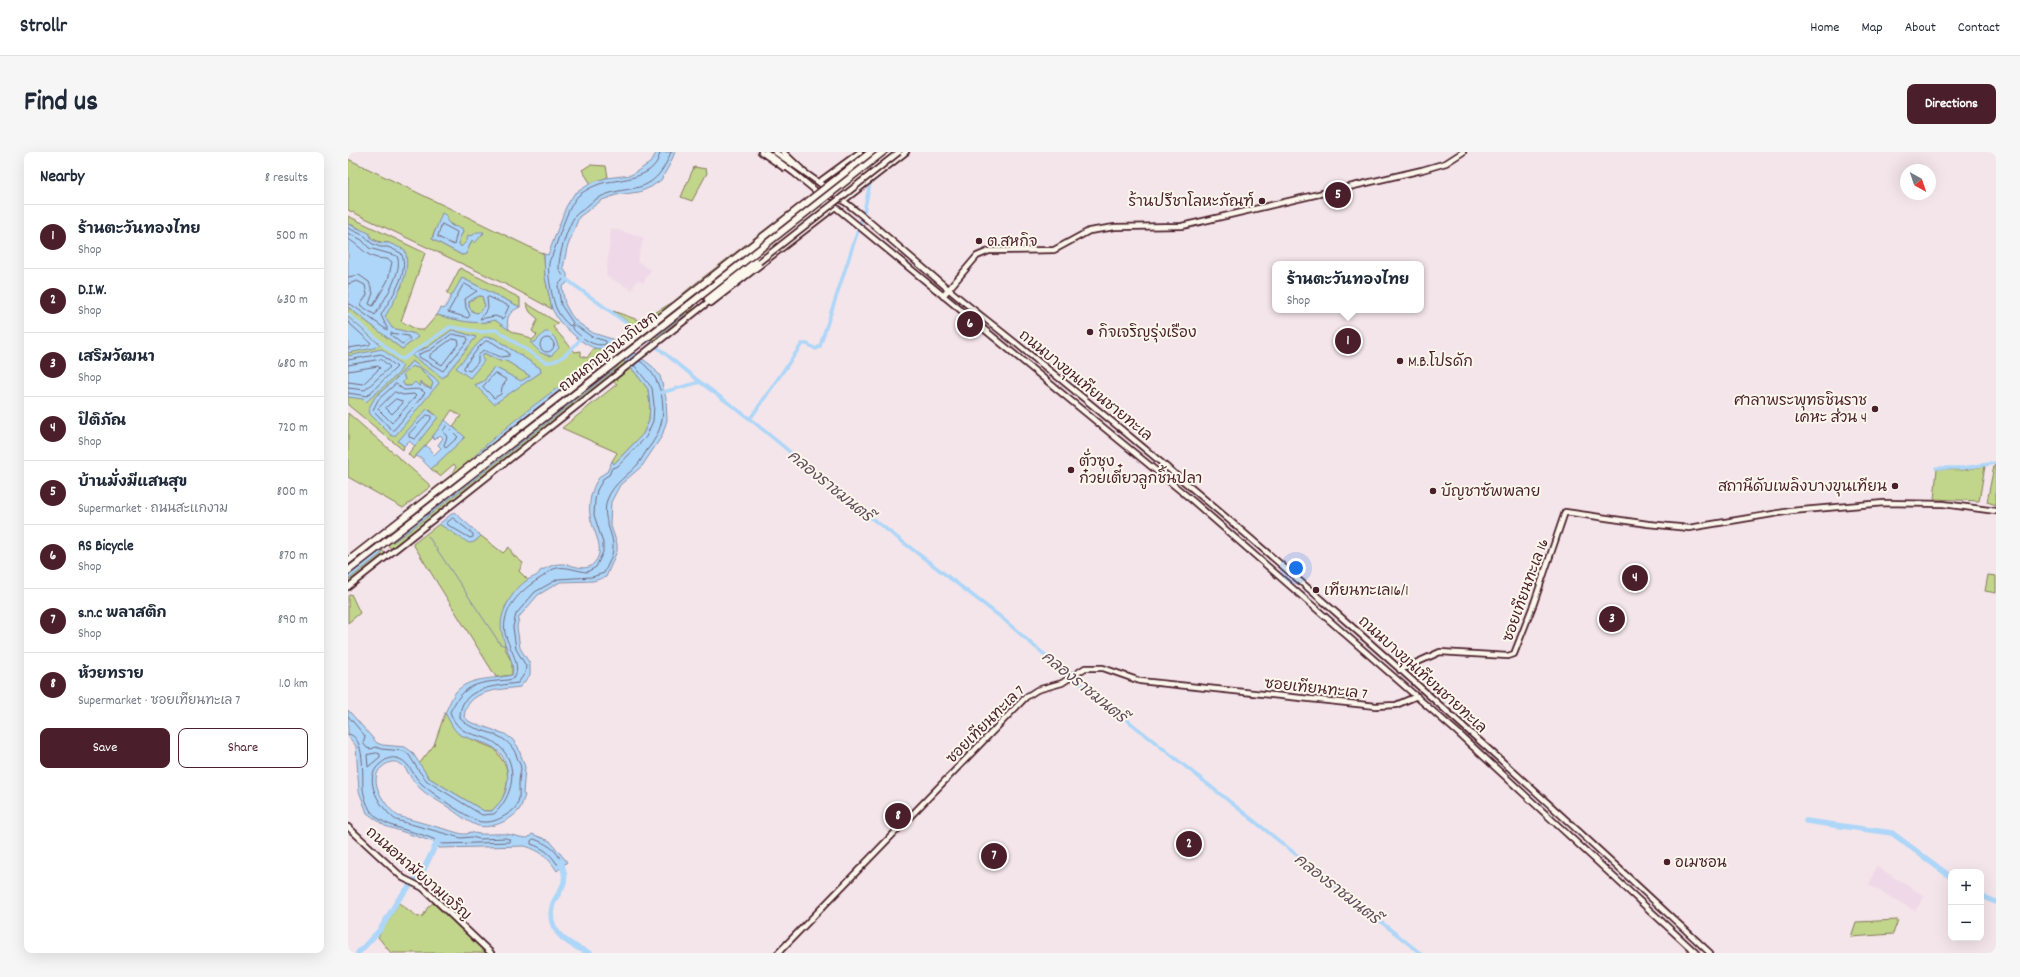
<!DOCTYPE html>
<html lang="en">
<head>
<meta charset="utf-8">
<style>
  :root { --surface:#fff; --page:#f6f6f7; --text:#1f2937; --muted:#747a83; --line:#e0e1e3; --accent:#4a1f2b }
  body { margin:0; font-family:Dekko,"Playpen Sans Thai",sans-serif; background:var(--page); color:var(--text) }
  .controls { position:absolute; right:12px; bottom:12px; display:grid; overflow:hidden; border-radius:8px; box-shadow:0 4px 16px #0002 }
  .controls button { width:36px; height:36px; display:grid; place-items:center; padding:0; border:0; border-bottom:1px solid var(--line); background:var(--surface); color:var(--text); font:20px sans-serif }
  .compass { position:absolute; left:1552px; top:12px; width:36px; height:36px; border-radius:50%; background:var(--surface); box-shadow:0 4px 16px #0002; rotate:140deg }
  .you { position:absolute; left:948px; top:416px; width:14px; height:14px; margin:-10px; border:3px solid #fff; border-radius:50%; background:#1a73e8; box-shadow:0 0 0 6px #1a73e833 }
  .badge { display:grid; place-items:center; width:26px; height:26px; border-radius:50%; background:var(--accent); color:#fff; font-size:13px; font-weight:700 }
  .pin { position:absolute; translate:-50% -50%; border:2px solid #fff; box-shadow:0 1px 4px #0006 }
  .popup { position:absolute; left:924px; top:109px; width:152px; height:52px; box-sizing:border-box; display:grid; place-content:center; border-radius:8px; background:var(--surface); filter:drop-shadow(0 1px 3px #0005); font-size:13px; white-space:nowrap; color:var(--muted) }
  .popup b { font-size:15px; color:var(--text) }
  .popup::after { content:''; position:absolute; left:50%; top:100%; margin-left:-8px; border:8px solid transparent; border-top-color:var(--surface) }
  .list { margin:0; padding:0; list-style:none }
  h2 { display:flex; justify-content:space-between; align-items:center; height:52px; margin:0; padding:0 16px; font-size:17px }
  h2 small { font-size:13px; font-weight:400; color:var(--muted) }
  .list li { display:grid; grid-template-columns:26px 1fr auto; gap:12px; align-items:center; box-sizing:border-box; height:64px; padding:0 16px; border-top:1px solid var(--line) }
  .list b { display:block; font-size:15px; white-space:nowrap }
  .list p { margin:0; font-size:13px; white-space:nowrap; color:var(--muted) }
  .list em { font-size:13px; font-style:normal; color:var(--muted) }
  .actions { display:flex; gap:8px; padding:12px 16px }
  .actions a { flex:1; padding:9px 0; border:1px solid var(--accent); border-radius:8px; text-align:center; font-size:14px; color:var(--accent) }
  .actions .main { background:var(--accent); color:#fff }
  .map { position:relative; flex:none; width:1648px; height:801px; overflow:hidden; border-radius:8px }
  header { display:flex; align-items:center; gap:24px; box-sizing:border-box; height:56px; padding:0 20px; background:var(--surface); border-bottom:1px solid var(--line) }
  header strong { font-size:19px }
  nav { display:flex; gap:22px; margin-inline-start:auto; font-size:14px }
  .intro { display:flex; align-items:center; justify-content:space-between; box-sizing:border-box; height:96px; padding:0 24px }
  h1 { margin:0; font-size:28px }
  .button { padding:10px 18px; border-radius:8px; background:var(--accent); color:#fff; font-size:14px; font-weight:700 }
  main { display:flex; gap:24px; padding:0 24px }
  aside { flex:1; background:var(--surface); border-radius:8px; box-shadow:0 4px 16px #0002 }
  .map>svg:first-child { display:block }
</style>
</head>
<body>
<header>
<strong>Strollr</strong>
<nav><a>Home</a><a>Map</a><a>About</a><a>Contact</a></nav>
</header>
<div class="intro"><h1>Find us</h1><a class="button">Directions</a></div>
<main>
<aside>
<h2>Nearby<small>8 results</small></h2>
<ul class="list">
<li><span class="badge">1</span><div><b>ร้านตะวันทองไทย</b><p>Shop</p></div><em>500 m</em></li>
<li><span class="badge">2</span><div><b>D.I.W.</b><p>Shop</p></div><em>630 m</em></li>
<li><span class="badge">3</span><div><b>เสริมวัฒนา</b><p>Shop</p></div><em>680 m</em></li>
<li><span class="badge">4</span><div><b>ปิติภัณ</b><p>Shop</p></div><em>720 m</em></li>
<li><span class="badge">5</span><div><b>บ้านมั่งมีแสนสุข</b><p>Supermarket · ถนนสะแกงาม</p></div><em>800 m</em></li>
<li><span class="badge">6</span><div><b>RS Bicycle</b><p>Shop</p></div><em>870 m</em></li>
<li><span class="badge">7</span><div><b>s.n.c พลาสติก</b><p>Shop</p></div><em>890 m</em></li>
<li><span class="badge">8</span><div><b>ห้วยทราย</b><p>Supermarket · ซอยเทียนทะเล 7</p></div><em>1.0 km</em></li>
</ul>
<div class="actions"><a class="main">Save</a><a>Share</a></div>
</aside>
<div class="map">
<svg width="1648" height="801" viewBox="0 0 1648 801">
  <rect width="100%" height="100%" fill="#f4e5ea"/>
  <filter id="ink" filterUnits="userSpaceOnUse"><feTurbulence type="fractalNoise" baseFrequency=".025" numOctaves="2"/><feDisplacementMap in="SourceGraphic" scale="8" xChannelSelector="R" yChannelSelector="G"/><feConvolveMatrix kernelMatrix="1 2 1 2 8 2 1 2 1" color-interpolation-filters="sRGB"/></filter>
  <g filter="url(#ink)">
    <!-- built -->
    <g fill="#efd9e8">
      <polygon points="263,76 296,86 289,109 303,118 295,131 289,128 284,138 258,124"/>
      <polygon points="1528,714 1577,744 1567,759 1521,733"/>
    </g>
    <!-- green -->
    <g fill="#c1d58b" stroke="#867a5b" fill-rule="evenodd">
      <path d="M0,7L196,102L197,125L204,157L159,133L0,58ZM99,64L98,69L115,80L111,87V92L113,95L119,89L136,81L126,90L124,88L118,102L114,103L84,87L86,80Z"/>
      <polygon points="242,13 258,14 260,25 243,32 234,18"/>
      <polygon points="346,15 358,17 359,21 344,49 333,45"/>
      <polygon points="463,42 475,52 353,148 328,173 307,190 265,159 293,169 325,150 344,134"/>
      <path d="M0,64L77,101L53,169L69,178H76L89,163C109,167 127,174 147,168L167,181L176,183L184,188L189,183L184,179L190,167L182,160L178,151L210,171L205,175L227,200L233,199V204L239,206L246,196L264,198L285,218L300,237L302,253L301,269L295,282L266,312L264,309L269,301L268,300L214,276L269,232L261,227L45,397L42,396L31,380L103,323L108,315L106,312L92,324L83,317L116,285L105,274L113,264L104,258L86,284L65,307L60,302L90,265L82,258L50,289L56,294L55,298L0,253V201L32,193L0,165V155L54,197L70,185L67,182L44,176L36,165L54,134L41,91C21,92 16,74 0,72ZM104,178L128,185L95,226L70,198L80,195ZM141,185L146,186L192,216L193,220L146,251L127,233L136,229L146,215L174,230L182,224L157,208L152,209L136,201L134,206L108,216ZM64,209L91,231L44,284L27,245L52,223Z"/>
      <polygon points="112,116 172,146 172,155 114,126 104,145 99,141"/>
      <polygon points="131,144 134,144 137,154 130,161 125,160 121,155 121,149"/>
      <polygon points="64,214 73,217 85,231 83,237 72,230 72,236 67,230 63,234 57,234 54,230 57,228 55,222"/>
      <polygon points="0,261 83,334 55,356 0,325"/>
      <polygon points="1648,313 1648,353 1639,350 1646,314"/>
      <polygon points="1637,314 1631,349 1586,347 1589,317 1615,318"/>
      <polygon points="91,372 126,390 133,384 155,401 161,395 165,403 175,411 171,419 180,428 167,441 157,455 157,496 164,511 164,523 148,525 65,392"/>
      <polygon points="29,390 38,403 0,432 0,405"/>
      <polygon points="1640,423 1648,424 1648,441 1637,439"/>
      <polygon points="3,442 12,461 0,471 0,444"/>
      <polygon points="97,561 111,582 147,597 158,614 160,626 158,637 154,648 144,659 136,659 81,626 71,612 86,593"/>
      <polygon points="51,751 70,765 75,764 80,755 85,751 138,801 43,801 30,785"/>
      <polygon points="1550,768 1545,782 1503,785 1508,770"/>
    </g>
    <!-- water -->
    <g fill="#aed6f8" stroke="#868da6" fill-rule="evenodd">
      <path d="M309,0H327L322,12L313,28L303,35L291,40L268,43L254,48L231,65L219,96L215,116L219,122V131L214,135L217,152L223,163L229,170L245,181L270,189L304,214L312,224L318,246L319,268L314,284L294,314L272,333L263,350L262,371L269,392V399L258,425L245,429L212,430L190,443L171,465L169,475L172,496L182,512V523L172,535C151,538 119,537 116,565L122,570L157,582L165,588L170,595L177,615L175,642L177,643C175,648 174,654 171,658C164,668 140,679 128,673C118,669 109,661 100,655C89,648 76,642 68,632C61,625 58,612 48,610C42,609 38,612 34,615C18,628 38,655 50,664L114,682H119L122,680C134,684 145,681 158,682C166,683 172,686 180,686L184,682L202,689L219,710L209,719C200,705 193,699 177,694L91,696L86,690L37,674L19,661L11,639L8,594L0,584V558L29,591L34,593L57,595L64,600L81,626L136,659H144C147,655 152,651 154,647C163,632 162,606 146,596C136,589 122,588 111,582C105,578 101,567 97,561C100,555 103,547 107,541C121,524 145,528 164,523C169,508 149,488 154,465C157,452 167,437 178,429C183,425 190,425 192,419C199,416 205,412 212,412C222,411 237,421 245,412C260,397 244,380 242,363C240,350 245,325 259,320L264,309L266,312L295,282L301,269L302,253L300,237L285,218L264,198L246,196L238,192L229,186L211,169L204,157L197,125L196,102L200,103L218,55L226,42L245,30L258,26L283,23L302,11Z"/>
      <polygon points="466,47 471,52 467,57 344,152 335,164 308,185 294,177 294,173 328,150"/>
      <polygon points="94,61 99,64 99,69 104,74 114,76 115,80 111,87 111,92 113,95 119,89 120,83 124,84 129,80 136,80 127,91 124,88 118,102 114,103 84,87"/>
      <path d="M0,72L21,81L24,88L33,91H41L57,98C64,123 48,144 37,165L44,176L67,182L70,185L54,197L0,155Z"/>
      <path d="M114,126L172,155C161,160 157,166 161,178L147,168C126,174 110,168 89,163L93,156L96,157ZM131,144H134L137,154L130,161L125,160L121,155V149Z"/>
      <polygon points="0,165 30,191 32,193 26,196 0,201"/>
      <polygon points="104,178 128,185 95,226 63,203 80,195"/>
      <polygon points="197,180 201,180 207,186 211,196 203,204 193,201 182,190 187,190"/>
      <polygon points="136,185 146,186 192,216 193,220 146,252 127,233 136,229 146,215 173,229 182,224 157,208 152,209 136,201 134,206 136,209 122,226 108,216"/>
      <polygon points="34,197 55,214 50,222 18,250 15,247 0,245 0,204"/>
      <path d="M264,200L269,204L272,212L266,218L61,379L45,390H42L34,379C59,360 86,343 109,322C120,313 128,301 139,292C178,258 219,227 264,200Z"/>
      <path d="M64,209L87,226L91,231L47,284H44L22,262L21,256L27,245L52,223ZM64,214L73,217L85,231L83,237L77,235L72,229V235L67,230L63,234H57L54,230L57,228L55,222Z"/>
      <polygon points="79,257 90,265 67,294 61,289 56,294 50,289"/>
      <polygon points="97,268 117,285 83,317 75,309 75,307 68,304 78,293 86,303 93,296 90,293 95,286 92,283 87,288 84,285"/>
      <polygon points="106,360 133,384 126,390 121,391 91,372"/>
      <path d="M22,390C28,391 32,394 34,399L32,403L0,428V407Z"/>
    </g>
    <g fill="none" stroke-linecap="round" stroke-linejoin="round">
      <!-- shore -->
      <g stroke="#72687d" stroke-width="1">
        <path d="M312,0C309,25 278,27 260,30C250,31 237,38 230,44C219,55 210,89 204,104C196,113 204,145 208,156C211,163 216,169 222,174L225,171L213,153L210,134C211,131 214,130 215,127C216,122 211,120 211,116C210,104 220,74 227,64C230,60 234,59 237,56C271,23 302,56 323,0"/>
        <polygon points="94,72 109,80 106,93 90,85"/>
        <path d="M0,76L17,84L23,91L32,95H40L53,101C63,120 42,147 33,163L39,176V178L4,153L0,152"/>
        <path d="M0,81L14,88L21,96L49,104C56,119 35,150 27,163L12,153L19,143L17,133L9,129L0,132"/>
        <path d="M0,87C10,92 15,101 26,105C33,108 39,105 44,110L40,128L25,154L21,152L25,141L21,130L11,123L0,125"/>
        <polygon points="117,132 129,139 117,147 118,156 122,163 120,166 100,160 115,133"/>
        <polygon points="141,145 161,154 155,167 147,164 132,167 140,156 139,146"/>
        <polyline points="0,170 23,191 21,193 0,196"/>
        <path d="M227,173L244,185L258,189V192C245,196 233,185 224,176V174Z"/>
        <polygon points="43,181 60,184 62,187 54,192 44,184"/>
        <polygon points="104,182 119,185 120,188 95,219 71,205 71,202 82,198"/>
        <circle cx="199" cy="193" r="7"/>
        <polygon points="104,187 110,188 111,191 94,213 82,206 82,203"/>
        <polygon points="138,189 144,190 161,201 161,204 153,205 135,198 130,204 130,210 122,219 116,217 116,215 131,195"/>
        <polyline points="0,208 33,202 49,215 19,244 0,241"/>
        <polyline points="0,213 33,207 42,215 17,238 0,236"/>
        <polyline points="0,219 30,214 32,216 15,232 0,230"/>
        <polygon points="147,221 159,228 154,235 153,242 146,246 135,235"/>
        <path d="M48,232L56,238C63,238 73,235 77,241L45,279L25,258L30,248Z"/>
        <polygon points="47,240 55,243 66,242 68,244 44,271 30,257"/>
        <polygon points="48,247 54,249 55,251 44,262 38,256"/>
        <polygon points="79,263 83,264 83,267 67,287 61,285 61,282"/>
        <polyline points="171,270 214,237"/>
        <polygon points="99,274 110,285 98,296 96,293 99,285 95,279"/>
        <polygon points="105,366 125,382 125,385 122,386 100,373 99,371"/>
        <path d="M0,564L17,584L15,591L19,596L23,597L28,595L33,597L56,599L61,603L71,619L79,629L134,663L146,662C165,645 172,613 151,594C133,578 112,589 102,560C113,538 123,531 149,529C156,528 162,529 167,525C173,510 160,495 157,481C153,457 173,438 191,427C197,424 200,418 209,416C218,414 229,419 239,420L248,415L255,400V391L246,363L247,348L249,338L256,326L261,323L264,316L270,314L298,285L305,269L306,253L304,236L286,213"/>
        <path d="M0,582C18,584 14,625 15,637C16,644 19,653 22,658C36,679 75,678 94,692L162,690V688L158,686L132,687L123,685L113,686L48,668C33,657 13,627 32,612C37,608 41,605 48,606C60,608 64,621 71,629C77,637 125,670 134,670C146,671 154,666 164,659C173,652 171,642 171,632C171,626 172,622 173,617C173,613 170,609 169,605C162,586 148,583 130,577C123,575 117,572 112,566C111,535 148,534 170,531L177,521L178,514L168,497L165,475L168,462L187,440L210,427L244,425L256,421C259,414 265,404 265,396C266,381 253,367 259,348C266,330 280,324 291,311C294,307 296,302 299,298C313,281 318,263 313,241C309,227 303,217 292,209"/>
        <polygon points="29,601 32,602 32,605 20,615 19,603"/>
        <path d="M186,687C197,691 211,698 213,711L209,712C202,701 195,696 183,692V689Z"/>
      </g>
      <!-- stream -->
      <polyline stroke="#868da6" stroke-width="1" points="80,384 147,484 152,492 158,494"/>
      <!-- canal -->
      <g stroke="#aed6f8" stroke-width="3.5">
        <polyline points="525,13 541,0"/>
        <polyline points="215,125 284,175 352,230"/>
        <path d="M0,162L51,206L55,207L102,175L135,180L143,178H148L197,210C211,213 226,195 234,185"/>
        <polyline points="312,241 352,230 402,267 454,192 459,192 468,197 472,194 516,60 523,26"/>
        <polyline points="402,267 504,351 654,466 686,494 1072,801"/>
        <polyline points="1588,316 1615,316 1648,311"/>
      </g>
      <!-- river -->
      <g stroke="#aed6f8" stroke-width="5.5">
        <polyline points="1458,669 1544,681 1603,725"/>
        <path d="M212,709C215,715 218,723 216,730C214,739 206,746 204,755C198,781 223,794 242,801"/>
        <polyline points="1633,744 1648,750"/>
        <polyline points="10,801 32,778 50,748 76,717 91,686"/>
      </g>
      <!-- secondary casing -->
      <g stroke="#4a1f2b" stroke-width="8">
        <g id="secondary">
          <polyline points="413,0 436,16"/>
          <polyline points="418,0 446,21 845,349 1109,580 1348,801"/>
          <path d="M427,0C458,21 488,42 517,66C552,95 586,126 621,154C879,357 1122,577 1362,801"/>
          <polyline points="435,0 453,17"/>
          <polyline points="471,30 512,0"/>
          <polyline points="489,44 545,0"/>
          <polyline points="495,49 558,0"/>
          <polyline points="595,144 629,104 641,99 706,98 741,79 767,75 834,74 1074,18 1098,11 1115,0"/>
          <polyline points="359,147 481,50"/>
          <polyline points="363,151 487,55"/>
          <polyline points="0,435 411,110"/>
          <polyline points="1052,518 1092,500 1160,504 1166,502 1186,451 1217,360 1300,372 1341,376 1443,359 1536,351 1595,352 1648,359"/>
          <polyline points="0,675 55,726 75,736 143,801"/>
          <polyline points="430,801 678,545 689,538 714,531 737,516 755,516 792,529 1028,554 1048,553 1069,544"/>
        </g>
      </g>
      <!-- highway casing -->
      <g stroke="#4a1f2b" stroke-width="9">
        <g id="highway">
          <polyline points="0,409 337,146"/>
          <polyline points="0,419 342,152"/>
        </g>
      </g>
      <!-- secondary -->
      <use href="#secondary" stroke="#fbf7ec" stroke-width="4.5"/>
      <!-- highway -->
      <use href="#highway" stroke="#fbf7ec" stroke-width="6"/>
      <!-- secondary-bridge casing -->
      <g stroke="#4a1f2b" stroke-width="8" stroke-linecap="butt">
        <polyline id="secondary-bridge" points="411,110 551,0"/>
      </g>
      <!-- highway-bridge casing -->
      <g stroke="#4a1f2b" stroke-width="9" stroke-linecap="butt">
        <g id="highway-bridge">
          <polyline points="337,146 523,0"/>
          <polyline points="342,152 535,0"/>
        </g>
      </g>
      <!-- secondary-bridge -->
      <use href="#secondary-bridge" stroke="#fbf7ec" stroke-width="4.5"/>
      <!-- highway-bridge -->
      <use href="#highway-bridge" stroke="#fbf7ec" stroke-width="6"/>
    </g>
  </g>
  <!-- markers -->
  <g fill="#4a1f2b" stroke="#fbf7ec" stroke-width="1.5">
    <circle cx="914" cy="49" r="4"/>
    <circle cx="631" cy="89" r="4"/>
    <circle cx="742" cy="180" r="4"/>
    <circle cx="1052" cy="209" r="4"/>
    <circle cx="1527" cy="257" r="4"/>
    <circle cx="723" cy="318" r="4"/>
    <circle cx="1547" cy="334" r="4"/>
    <circle cx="1085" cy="339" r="4"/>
    <circle cx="968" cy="438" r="4"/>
    <circle cx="1319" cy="710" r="4"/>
  </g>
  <g text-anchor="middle" stroke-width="4" stroke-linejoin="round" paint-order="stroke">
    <!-- poi labels -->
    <g font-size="15" fill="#4a1f2b" stroke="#fbf7ec" text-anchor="start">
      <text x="906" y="54" text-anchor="end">ร้านปรีชาโลหะภัณฑ์</text>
      <text x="639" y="94">ต.สหกิจ</text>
      <text x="750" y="185">กิจเจริญรุ่งเรือง</text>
      <text x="1060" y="214">M.B.โปรดัก</text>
      <text x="1519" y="253" text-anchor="end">ศาลาพระพุทธชินราช<tspan x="1519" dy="17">เคหะ ส่วน 4</tspan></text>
      <text x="731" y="314">ตั่วซุง<tspan x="731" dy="17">ก๋วยเตี๋ยวลูกชิ้นปลา</tspan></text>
      <text x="1539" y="339" text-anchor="end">สถานีดับเพลิงบางขุนเทียน</text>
      <text x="1093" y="344">บัญชาซัพพลาย</text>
      <text x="976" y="443">เทียนทะเล16/1</text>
      <text x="1327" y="715">อเมซอน</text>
    </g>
    <!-- street labels -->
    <g font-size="15" fill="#4a1f2b" stroke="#fbf7ec">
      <text transform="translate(260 199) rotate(-38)" y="5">ถนนกาญจนาภิเษก</text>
      <text transform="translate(738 233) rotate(39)" y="5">ถนนบางขุนเทียนชายทะเล</text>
      <text transform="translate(1177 438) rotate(-70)" y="5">ซอยเทียนทะเล 16</text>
      <text transform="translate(1075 522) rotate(42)" y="5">ถนนบางขุนเทียนชายทะเล</text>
      <text transform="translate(968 536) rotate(6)" y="5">ซอยเทียนทะเล 7</text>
      <text transform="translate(637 572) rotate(-45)" y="5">ซอยเทียนทะเล 7</text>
      <text transform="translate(71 721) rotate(41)" y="5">ถนนอนามัยงามเจริญ</text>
    </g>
    <!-- water labels -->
    <g font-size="16" font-style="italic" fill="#634d5e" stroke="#fbf7ec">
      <text transform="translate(483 333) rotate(39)" y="6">คลองราชมนตรี</text>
      <text transform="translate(737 534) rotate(39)" y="6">คลองราชมนตรี</text>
      <text transform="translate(990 736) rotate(38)" y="6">คลองราชมนตรี</text>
    </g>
  </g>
</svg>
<div class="controls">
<button>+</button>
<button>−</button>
</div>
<svg class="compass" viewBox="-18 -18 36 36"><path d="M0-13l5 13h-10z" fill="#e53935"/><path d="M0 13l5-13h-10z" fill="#747a83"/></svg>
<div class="you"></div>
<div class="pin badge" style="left:1000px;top:189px">1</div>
<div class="popup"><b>ร้านตะวันทองไทย</b>Shop</div>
<div class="pin badge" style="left:841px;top:692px">2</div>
<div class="pin badge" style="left:1264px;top:467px">3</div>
<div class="pin badge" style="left:1287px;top:426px">4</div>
<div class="pin badge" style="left:990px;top:43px">5</div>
<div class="pin badge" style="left:622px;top:172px">6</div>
<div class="pin badge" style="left:646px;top:704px">7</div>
<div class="pin badge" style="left:550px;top:664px">8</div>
</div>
</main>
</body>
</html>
